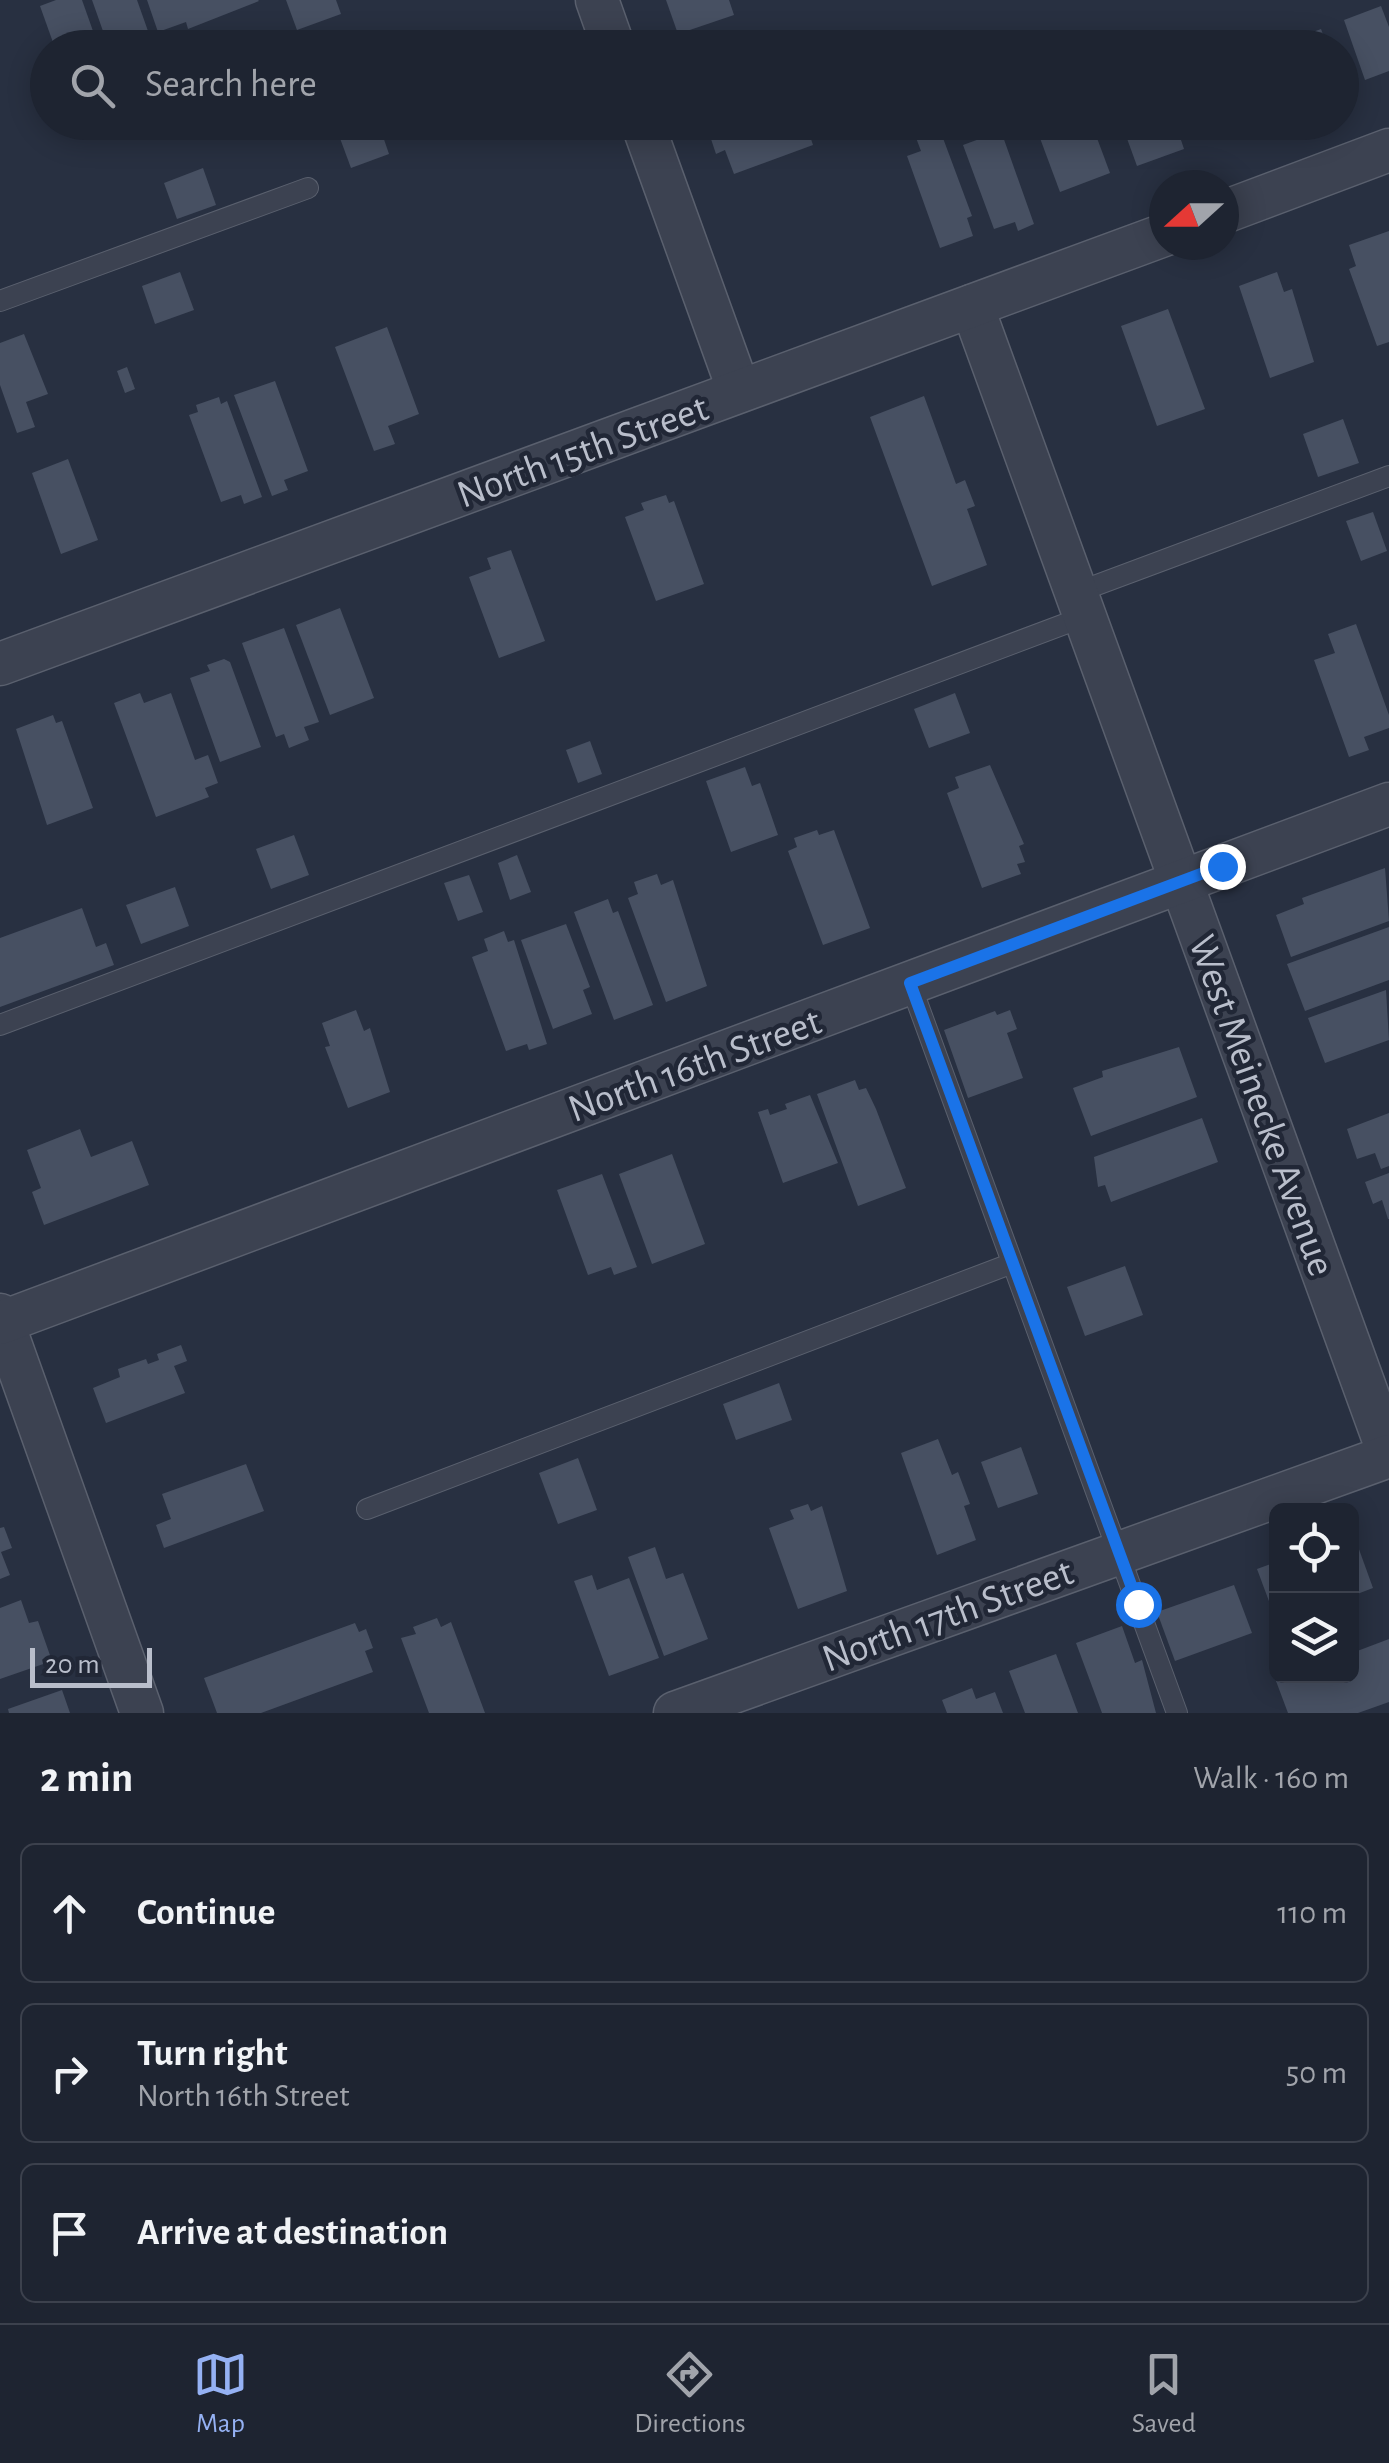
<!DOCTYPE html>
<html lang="en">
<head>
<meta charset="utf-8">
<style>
  :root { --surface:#1e2431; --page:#2b303d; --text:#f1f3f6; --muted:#a1a4ab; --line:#3c414d; --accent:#95b1f3 }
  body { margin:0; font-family:"Alegreya Sans",sans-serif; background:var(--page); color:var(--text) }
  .controls { position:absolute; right:30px; bottom:30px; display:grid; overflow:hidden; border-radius:15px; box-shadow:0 5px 25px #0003 }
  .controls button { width:90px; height:90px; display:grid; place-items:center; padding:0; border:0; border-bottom:2px solid var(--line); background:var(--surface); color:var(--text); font:50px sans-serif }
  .compass { position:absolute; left:1149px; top:170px; width:90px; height:90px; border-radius:50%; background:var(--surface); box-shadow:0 5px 25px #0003; rotate:249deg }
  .scale { position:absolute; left:30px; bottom:25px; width:122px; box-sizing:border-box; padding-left:10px; border:5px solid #b9becb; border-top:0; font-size:28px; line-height:35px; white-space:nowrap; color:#b9becb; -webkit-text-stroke:8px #212736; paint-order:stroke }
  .stop { position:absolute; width:30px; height:30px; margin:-22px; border:8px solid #1a73e8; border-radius:50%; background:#fff }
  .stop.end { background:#1a73e8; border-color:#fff; box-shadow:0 2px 10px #0008 }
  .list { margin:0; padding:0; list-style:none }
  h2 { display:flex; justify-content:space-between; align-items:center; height:130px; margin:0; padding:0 40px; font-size:42px }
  h2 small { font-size:32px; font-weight:400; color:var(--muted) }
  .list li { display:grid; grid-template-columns:65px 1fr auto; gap:30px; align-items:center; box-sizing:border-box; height:140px; margin:0 20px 20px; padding:0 20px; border:2px solid var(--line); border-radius:15px }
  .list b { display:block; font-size:38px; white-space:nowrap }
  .list p { margin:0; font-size:32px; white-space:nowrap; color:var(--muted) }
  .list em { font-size:32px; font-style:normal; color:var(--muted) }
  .icon { flex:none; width:55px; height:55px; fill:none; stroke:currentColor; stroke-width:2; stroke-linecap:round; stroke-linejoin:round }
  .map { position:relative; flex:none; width:1389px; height:1713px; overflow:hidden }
  .search { position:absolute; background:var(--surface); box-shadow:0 5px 25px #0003; left:30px; right:30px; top:30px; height:110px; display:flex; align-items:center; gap:25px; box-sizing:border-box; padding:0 35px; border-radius:55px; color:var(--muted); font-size:38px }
  .sheet { height:610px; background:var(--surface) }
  nav { display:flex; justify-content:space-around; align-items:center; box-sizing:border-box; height:140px; border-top:2px solid var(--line); background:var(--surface); font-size:28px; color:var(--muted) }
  nav a { display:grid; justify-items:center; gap:5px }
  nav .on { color:var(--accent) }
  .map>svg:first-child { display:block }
</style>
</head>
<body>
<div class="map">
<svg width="1389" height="1713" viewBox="0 0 1389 1713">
  <rect width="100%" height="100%" fill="#283041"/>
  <!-- building -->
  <g fill="#475062">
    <polygon points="56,0 82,0 99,48 55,48 40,6"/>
    <polygon points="92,0 137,0 154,48 109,48"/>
    <polygon points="147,0 258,0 259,1 188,29 186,22 158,32"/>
    <polygon points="286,0 336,0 341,14 297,30"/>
    <polygon points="666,0 729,0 734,15 678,34"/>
    <polygon points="1381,6 1389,27 1389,71 1365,80 1344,20"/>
    <polygon points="1321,29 1328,48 1284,48 1283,43"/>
    <polygon points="334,122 378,122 389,154 351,168"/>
    <polygon points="745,122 836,122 836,123 809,133 813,145 734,174 725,150 716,154 711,139"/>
    <polygon points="910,122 937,122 972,216 967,218 973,236 940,248 907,156 921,151"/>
    <polygon points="1034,122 1091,122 1110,173 1060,192"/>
    <polygon points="1121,122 1175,122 1184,149 1137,166"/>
    <polygon points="1202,122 1245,122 1247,128 1223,137 1220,129 1206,134"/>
    <polygon points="1001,131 1034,224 1018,231 1015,222 994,229 963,145"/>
    <polygon points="203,168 216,205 177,219 164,183"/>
    <polygon points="1389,231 1389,342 1377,346 1349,269 1356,266 1349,245"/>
    <polygon points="180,272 194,310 155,324 142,286"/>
    <polygon points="1277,272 1284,292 1292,289 1314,362 1270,378 1239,286"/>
    <polygon points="1168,309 1205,409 1157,426 1121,326"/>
    <polygon points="387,327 419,414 388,426 395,444 374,451 335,347"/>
    <polygon points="24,334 48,394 26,402 35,427 17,433 0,385 0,343"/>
    <polygon points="127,367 135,389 125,393 117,371"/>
    <polygon points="275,381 308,471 284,480 288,490 272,496 234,395"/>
    <polygon points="924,396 956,484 965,480 975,506 967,509 987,565 932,586 870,417"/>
    <polygon points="219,397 221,404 227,401 262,497 244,504 241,495 221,502 189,415 198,412 196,405"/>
    <polygon points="1343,419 1359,463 1318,477 1303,434"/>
    <polygon points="68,459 98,540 61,554 32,473"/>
    <polygon points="666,495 669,503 674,501 704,584 656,601 625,517 644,510 641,503"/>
    <polygon points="1373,512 1387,551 1361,561 1346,521"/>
    <polygon points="511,550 545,641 499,658 469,577 491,569 487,558"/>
    <polygon points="340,608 374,698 330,715 296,625"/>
    <polygon points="1356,624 1389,715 1389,728 1364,737 1369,750 1349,757 1314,660 1335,653 1328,634"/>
    <polygon points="284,628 319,722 304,727 309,740 289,748 284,734 276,737 242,643"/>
    <polygon points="224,659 230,662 261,747 220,762 190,678 210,671 207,665"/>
    <polygon points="140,693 144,703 171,693 195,760 208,755 218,783 205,788 209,797 156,817 114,703"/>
    <polygon points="955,693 970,733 929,748 914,709"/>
    <polygon points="53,715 56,723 62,721 93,808 47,825 16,729"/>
    <polygon points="590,741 602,774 578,783 566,750"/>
    <polygon points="990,765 1024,844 1019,846 1025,862 1017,864 1021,874 982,888 947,793 959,788 955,777"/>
    <polygon points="745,767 752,786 760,783 778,835 731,852 706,781"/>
    <polygon points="817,830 819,835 834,830 870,928 823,945 788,851 797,847 794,838"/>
    <polygon points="294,835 309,875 271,889 256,849"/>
    <polygon points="517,855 531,892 510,900 498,863"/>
    <polygon points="1385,868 1389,921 1291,957 1276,915 1304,904 1302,898"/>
    <polygon points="657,874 661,885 673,880 707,986 666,1002 628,898 638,894 634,882"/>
    <polygon points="469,875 483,912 458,921 444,883"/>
    <polygon points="175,887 189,926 141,944 126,905"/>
    <polygon points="608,899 613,913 618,911 653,1005 614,1020 574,912"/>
    <polygon points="82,908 96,947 106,943 114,965 0,1007 0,938"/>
    <polygon points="566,924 590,987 583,990 592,1014 553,1029 521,940"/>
    <polygon points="1389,927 1389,980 1305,1011 1287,964"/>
    <polygon points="504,931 508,942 514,940 547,1044 529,1050 527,1044 506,1051 472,957 488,951 484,939"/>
    <polygon points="1386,990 1389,1040 1325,1063 1308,1018"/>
    <polygon points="356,1010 364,1031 370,1028 390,1092 348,1108 325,1047 330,1046 322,1023"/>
    <polygon points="1010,1010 1017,1029 1007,1033 1023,1078 968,1098 944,1030 995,1011 997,1015"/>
    <polygon points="1179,1047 1197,1097 1091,1136 1073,1088 1103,1077 1102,1071"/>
    <polygon points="855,1080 859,1090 866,1088 876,1109 906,1188 858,1206 817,1094"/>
    <polygon points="810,1095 838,1163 783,1183 758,1112 768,1109 770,1115 787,1109 785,1104"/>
    <polygon points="1389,1113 1389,1166 1381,1169 1375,1153 1357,1159 1347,1129"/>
    <polygon points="1202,1118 1218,1162 1111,1202 1105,1185 1098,1187 1094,1157"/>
    <polygon points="80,1129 91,1157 132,1141 149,1185 44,1225 32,1192 41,1188 27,1150"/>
    <polygon points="672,1154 705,1244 652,1264 619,1174"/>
    <polygon points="1389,1173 1389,1219 1388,1219 1382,1200 1373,1204 1365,1182"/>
    <polygon points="602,1174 637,1267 614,1275 611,1267 588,1275 557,1190"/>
    <polygon points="1125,1266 1143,1315 1085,1336 1067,1287"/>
    <polygon points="181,1345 187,1361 174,1366 185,1393 106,1423 93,1388 120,1377 118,1369 146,1359 148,1364 159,1360 157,1354"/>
    <polygon points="779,1383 792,1420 736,1440 723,1404"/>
    <polygon points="938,1439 952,1475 958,1472 970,1504 964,1506 976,1540 937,1555 901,1453"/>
    <polygon points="1021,1447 1038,1494 998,1508 981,1462"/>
    <polygon points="578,1458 597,1510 558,1524 539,1473"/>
    <polygon points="246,1464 264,1511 164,1548 156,1525 171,1519 162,1494"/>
    <polygon points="808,1504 811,1511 822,1506 847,1591 798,1609 769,1528 794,1519 790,1510"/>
    <polygon points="4,1527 12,1548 1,1552 10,1575 0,1579 0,1528"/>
    <polygon points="1352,1530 1373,1588 1352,1596"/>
    <polygon points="655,1547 666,1579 683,1573 708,1639 664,1656 628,1557"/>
    <polygon points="1276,1562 1276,1620 1257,1569"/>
    <polygon points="592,1575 597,1590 629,1578 659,1658 609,1676 574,1581"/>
    <polygon points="1234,1585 1252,1633 1175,1661 1157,1612"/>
    <polygon points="21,1600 29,1623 38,1621 52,1661 0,1679 0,1608"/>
    <polygon points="437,1618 441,1627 451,1622 485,1713 429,1713 401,1638 416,1634 413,1627"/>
    <polygon points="355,1623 359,1632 366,1629 373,1648 365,1651 373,1672 261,1713 217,1713 204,1678"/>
    <polygon points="1122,1626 1135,1663 1142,1660 1156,1713 1102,1713 1076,1643"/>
    <polygon points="1389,1639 1389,1702 1358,1713 1288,1713 1276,1681 1291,1676 1352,1676 1352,1653"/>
    <polygon points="1056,1654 1078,1713 1025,1713 1009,1671"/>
    <polygon points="972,1688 976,1699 995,1692 1003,1713 947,1713 942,1700"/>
    <polygon points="62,1690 70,1713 9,1713 8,1709"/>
  </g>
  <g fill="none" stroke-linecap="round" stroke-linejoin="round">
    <!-- lane casing -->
    <g stroke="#5a606e" stroke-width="22">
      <g id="lane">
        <polyline points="0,301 308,188"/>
        <polyline points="1078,592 1389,476"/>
        <polyline points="910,983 1177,1713"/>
        <polyline points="0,1025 1086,616"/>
        <polyline points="367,1509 1010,1264"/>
      </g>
    </g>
    <!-- street casing -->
    <g stroke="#5a606e" stroke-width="45">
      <g id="street">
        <polyline points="597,0 614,48"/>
        <polyline points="642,122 739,391"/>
        <polyline points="1224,212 1389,150"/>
        <polyline points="972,306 1389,1454"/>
        <polyline points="0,664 1164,235"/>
        <polyline points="0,1315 142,1713"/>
        <polyline points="0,1323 1389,804"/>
        <polyline points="675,1713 1389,1456"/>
      </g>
    </g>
    <!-- lane -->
    <use href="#lane" stroke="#3c4251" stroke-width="20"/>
    <!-- street -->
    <use href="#street" stroke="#3c4251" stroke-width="42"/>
  </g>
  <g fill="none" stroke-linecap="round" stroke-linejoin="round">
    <!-- route -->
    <polyline stroke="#1a73e8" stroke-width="12" points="1138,1604 910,983 1222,866"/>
  </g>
  <g text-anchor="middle" stroke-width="9" stroke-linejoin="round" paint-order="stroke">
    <!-- street labels -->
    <g font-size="40" fill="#b9becb" stroke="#212736">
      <text transform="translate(582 450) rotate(-20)" y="14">North 15th Street</text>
      <text transform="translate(694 1064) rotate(-20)" y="14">North 16th Street</text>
      <text transform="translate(1263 1105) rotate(70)" y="14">West Meinecke Avenue</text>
      <text transform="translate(947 1614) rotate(-20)" y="14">North 17th Street</text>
    </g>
  </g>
</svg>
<div class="controls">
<button><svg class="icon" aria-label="locate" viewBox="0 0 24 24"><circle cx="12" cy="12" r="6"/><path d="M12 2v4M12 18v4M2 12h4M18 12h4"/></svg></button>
<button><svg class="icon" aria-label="layers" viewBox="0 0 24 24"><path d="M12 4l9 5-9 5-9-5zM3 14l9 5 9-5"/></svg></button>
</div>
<svg class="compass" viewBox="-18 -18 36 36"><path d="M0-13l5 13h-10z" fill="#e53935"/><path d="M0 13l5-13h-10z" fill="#a1a4ab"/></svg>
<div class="scale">20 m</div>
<div class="stop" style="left:1138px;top:1604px"></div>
<div class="stop end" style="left:1222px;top:866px"></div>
<div class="search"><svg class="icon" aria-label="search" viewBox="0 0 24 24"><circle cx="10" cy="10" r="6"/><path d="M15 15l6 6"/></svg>Search here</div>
</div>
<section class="sheet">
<h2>2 min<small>Walk · 160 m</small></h2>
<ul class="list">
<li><svg class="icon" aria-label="ahead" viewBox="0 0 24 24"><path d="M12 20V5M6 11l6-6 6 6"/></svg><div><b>Continue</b></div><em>110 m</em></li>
<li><svg class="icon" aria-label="right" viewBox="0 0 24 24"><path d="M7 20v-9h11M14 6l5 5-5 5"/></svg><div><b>Turn right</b><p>North 16th Street</p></div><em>50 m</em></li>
<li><svg class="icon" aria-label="arrive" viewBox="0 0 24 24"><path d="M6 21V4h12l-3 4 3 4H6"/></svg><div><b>Arrive at destination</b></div></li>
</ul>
</section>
<nav>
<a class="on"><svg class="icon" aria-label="map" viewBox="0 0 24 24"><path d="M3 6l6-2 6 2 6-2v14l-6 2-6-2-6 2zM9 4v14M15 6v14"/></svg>Map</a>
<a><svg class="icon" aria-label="directions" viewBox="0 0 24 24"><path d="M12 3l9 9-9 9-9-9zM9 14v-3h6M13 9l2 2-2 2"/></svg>Directions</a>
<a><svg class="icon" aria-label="saved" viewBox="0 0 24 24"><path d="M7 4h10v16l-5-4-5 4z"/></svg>Saved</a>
</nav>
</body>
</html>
